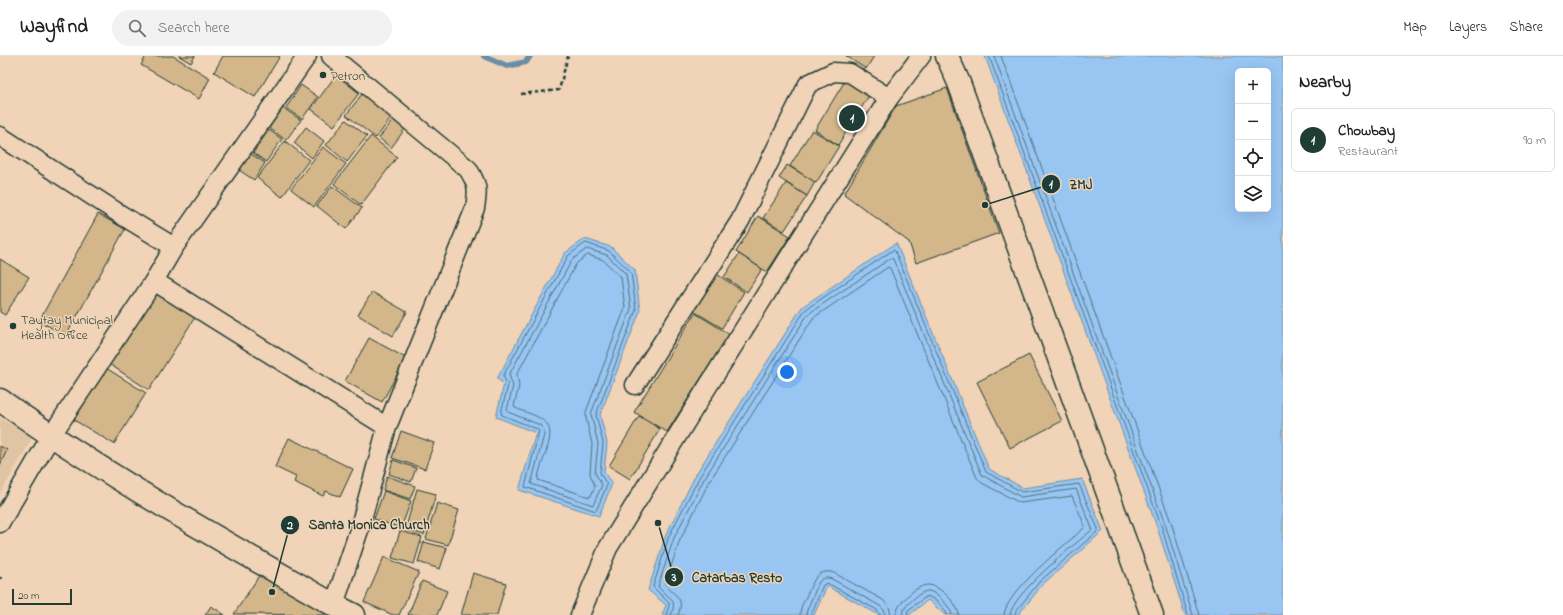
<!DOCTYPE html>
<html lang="en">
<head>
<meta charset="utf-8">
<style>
  :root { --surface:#fff; --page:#f2f2f2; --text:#202124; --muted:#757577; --line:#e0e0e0; --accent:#1f3d34 }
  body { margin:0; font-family:"Indie Flower",sans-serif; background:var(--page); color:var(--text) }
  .controls { position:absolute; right:12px; top:12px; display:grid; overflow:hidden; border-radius:6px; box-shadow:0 4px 16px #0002 }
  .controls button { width:36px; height:36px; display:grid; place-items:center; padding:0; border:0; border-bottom:1px solid var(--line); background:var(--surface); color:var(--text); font:20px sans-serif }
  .scale { position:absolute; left:12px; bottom:10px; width:60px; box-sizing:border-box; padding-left:4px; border:2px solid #1f3d34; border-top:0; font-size:11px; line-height:14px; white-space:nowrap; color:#1f3d34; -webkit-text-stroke:3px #f1d3b7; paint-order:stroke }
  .you { position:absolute; left:787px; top:316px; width:14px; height:14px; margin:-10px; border:3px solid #fff; border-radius:50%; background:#1a73e8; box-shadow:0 0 0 6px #1a73e833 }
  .badge { display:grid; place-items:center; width:26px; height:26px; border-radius:50%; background:var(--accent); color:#fff; font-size:13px; font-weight:700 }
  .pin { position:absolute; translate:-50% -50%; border:2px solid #fff; box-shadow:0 1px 4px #0006 }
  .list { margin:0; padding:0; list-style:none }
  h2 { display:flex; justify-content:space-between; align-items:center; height:52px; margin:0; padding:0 16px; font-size:17px }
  h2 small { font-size:13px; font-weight:400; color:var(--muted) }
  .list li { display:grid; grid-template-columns:26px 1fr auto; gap:12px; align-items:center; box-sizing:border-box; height:64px; margin:0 8px 8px; padding:0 8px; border:1px solid var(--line); border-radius:6px }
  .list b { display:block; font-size:15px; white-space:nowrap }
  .list p { margin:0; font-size:13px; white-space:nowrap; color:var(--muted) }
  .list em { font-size:13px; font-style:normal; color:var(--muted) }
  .icon { flex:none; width:22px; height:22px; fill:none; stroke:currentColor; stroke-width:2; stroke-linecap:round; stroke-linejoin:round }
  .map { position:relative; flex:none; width:1283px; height:559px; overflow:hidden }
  header { display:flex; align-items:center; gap:24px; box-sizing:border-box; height:56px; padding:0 20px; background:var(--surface); border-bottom:1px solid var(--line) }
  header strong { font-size:19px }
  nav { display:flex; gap:22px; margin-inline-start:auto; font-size:14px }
  .search { width:280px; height:36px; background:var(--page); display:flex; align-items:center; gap:10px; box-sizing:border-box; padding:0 14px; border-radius:22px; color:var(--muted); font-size:15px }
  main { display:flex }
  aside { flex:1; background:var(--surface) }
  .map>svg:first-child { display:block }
</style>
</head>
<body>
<header>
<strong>Wayfind</strong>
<div class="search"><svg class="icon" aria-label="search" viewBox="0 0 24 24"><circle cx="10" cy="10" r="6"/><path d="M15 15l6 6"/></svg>Search here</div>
<nav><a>Map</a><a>Layers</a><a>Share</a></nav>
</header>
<main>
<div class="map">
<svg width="1283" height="559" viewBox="0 0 1283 559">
  <rect width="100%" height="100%" fill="#f1d3b7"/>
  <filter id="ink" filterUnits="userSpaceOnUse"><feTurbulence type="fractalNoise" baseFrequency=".025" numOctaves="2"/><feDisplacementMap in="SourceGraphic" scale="8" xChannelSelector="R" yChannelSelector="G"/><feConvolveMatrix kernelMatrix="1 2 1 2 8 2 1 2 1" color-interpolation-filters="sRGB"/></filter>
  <g filter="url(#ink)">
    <!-- built -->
    <polygon fill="#e0c4a4" points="0,362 33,381 0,438"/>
    <!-- water -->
    <g fill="#98c5f2" stroke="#688fa6" fill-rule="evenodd">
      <path d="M985,0H1283V559H1185L1158,474ZM1238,15H1268V153H1238Z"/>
      <polygon points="585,183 611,191 635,214 640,255 600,359 607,387 604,416 612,428 599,460 519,434 536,377 496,361 504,328 497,323 565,197"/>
      <polygon points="896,187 989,413 1023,432 1082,423 1103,475 1043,528 1018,559 945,559 928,544 909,559 879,559 827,530 814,559 662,559 666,549 648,534 666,479 696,418 802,251"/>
    </g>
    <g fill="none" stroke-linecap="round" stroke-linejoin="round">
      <!-- shore -->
      <g stroke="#4f7380" stroke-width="1">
        <polyline points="989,0 1162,472 1188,559"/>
        <polyline points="994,0 1166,471 1193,559"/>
        <polyline points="1001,0 1172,469 1199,559"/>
        <polygon points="586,187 609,195 631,216 636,254 596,359 603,387 600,417 607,429 596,455 525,431 539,375 537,373 502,359 501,357 508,329 503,320 568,200"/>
        <polygon points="587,193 607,199 626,218 631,253 591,358 598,388 595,417 602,429 594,447 593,449 531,428 544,379 544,374 540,369 508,356 507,354 513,330 509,319 572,204"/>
        <path d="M588,199L603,204L621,221L625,252L586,356V362L592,388L590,418L595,430L591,440L589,441L538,424C538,408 560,377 544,365C537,359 524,356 515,352L514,350L519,330L517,318L576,208Z"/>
        <polyline points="666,559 669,550 669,547 653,531 669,480 700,420 805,254 893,194 895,195 986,416 1022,436 1079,428 1098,473 1098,475 1040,525 1016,555 1015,559"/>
        <path d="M671,559C679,539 666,543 658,530L674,482L704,423L808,258L891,202L893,203L982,419L1021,441L1076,433L1092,472V474C1075,488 1011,539 1010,559"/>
        <path d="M678,559C686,540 673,540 665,528L680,484L709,426L813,262L888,211L890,212L977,422L982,427L1020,447L1072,440L1085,470L1084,472C1066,488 1005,537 1004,559"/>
        <path d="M800,559C800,552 803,547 806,541C812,528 817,511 834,517L883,544L889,551L891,559"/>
        <path d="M806,559L807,554L819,526C822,522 827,521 832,523L880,550L884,554L885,559"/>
        <polyline points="811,559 823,529 827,527 877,554 880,559"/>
        <path d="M896,559C896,548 917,528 929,529C940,530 958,548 959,559"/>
        <path d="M902,559C902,551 921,534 929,535C936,536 952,552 952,559"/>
        <path d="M907,559L908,554L927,540C934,542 946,552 947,559"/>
      </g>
      <!-- stream -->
      <polyline stroke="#688fa6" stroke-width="6" points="484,0 507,10 526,6 530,0"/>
    </g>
    <!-- building -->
    <g fill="#d3b689" stroke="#1f3d34">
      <polygon points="146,0 173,0 210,22 199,43 141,9"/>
      <polygon points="179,0 195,0 191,7"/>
      <polygon points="223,0 280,0 255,41 214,16"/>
      <polygon points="846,0 874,0 866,13"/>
      <polygon points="336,19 359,37 334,70 311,53"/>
      <polygon points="846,23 870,38 838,89 815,74"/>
      <polygon points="301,29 318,41 302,63 286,52"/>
      <polygon points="947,32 999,177 916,207 909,186 844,138 896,50"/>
      <polygon points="362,38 392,61 376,82 346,59"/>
      <polygon points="283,52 301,64 286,84 269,72"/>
      <polygon points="346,64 367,80 347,106 326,89"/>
      <polygon points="393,64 405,73 391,92 379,82"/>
      <polygon points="306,71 324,85 312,102 294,87"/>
      <polygon points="269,74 282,83 266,106 253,97"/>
      <polygon points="812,74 839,90 816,127 790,110"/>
      <polygon points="371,80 397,101 361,149 334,128"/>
      <polygon points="285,85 309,104 282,141 257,122"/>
      <polygon points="323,91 346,108 314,151 291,133"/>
      <polygon points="251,98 265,107 254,124 239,114"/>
      <polygon points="787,109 815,126 807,140 779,122"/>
      <polygon points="786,127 807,140 784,175 763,162"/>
      <polygon points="332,130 362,152 346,173 317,150"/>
      <polygon points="98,158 125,173 66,280 39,265"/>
      <polygon points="758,160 790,180 767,216 736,196"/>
      <polygon points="739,198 762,213 747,236 724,221"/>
      <polygon points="0,203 29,221 5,259 0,256"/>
      <polygon points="715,217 744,236 722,272 692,254"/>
      <polygon points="157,233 197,258 149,334 109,308"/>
      <polygon points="372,236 407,256 393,280 358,259"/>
      <polygon points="695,257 729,278 667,376 634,356"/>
      <polygon points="369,282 406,302 382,346 345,325"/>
      <polygon points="1029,299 1062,365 1010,392 977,326"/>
      <polygon points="106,312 146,337 114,388 74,364"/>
      <polygon points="639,360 660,373 630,423 609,410"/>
      <polygon points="401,375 434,387 425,413 392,402"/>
      <polygon points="289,382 353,413 340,441 326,435 323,440 294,426 296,421 275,411"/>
      <polygon points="0,390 7,394 0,409"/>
      <polygon points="393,404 416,412 411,426 389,418"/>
      <polygon points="387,420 415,430 410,443 383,434"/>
      <polygon points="417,433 436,438 424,479 405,474"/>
      <polygon points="384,435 411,445 401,472 374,463"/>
      <polygon points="437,447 459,454 448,489 426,483"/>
      <polygon points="400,475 422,481 414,508 392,502"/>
      <polygon points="424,486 447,492 440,513 418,506"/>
      <polygon points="384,501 419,516 399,559 393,559 364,546"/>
      <polygon points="263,514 329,559 234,558"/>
      <polygon points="473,517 506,527 497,559 461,559"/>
      <polygon points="422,525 447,535 437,559 408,559"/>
      <polygon points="211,550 225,559 205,559"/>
    </g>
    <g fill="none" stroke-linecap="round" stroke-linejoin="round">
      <!-- minor casing -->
      <g stroke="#1f3d34" stroke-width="21">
        <g id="minor">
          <path d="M331,0L468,113C478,129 478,134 475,152L387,371L359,474L334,549"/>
          <polyline points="0,80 123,160 174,191"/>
          <polyline points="154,225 387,371"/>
          <polyline points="635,329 740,165 808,28 833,16 850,17 889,42"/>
          <polyline points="0,467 51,380 154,225 174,191 307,0"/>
          <polyline points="580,559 608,492 703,338 889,42 921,0"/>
        </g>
      </g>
      <!-- tertiary casing -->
      <g stroke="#1f3d34" stroke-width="25">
        <g id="tertiary">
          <polyline points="947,0 959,27 1152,559"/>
          <path d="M0,344C106,420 221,484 334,549L354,559"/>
        </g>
      </g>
      <!-- path -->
      <g stroke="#1f3d34" stroke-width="2.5" stroke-dasharray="4 3" stroke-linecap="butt">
        <polyline points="521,38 559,34 568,0"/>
        <polyline points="0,521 1,523"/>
      </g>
      <!-- minor -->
      <use href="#minor" stroke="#f1d3b7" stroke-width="18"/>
      <!-- tertiary -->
      <use href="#tertiary" stroke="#f1d3b7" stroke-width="22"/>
    </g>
  </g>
  <!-- markers -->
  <g fill="#1f3d34" stroke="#f1d3b7" stroke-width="1.5">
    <circle cx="323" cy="19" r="4"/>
    <circle cx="13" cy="270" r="4"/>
  </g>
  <g text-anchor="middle" stroke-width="3" stroke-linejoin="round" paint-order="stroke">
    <!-- poi labels -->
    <g font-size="13" fill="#1f3d34" stroke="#f1d3b7" text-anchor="start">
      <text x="331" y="24">Petron</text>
      <text x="21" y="268">Taytay Municipal<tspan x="21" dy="15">Health Office</tspan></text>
    </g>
  </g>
  <!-- callouts -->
  <path fill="none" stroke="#1f3d34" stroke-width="1.5" d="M985 149L1051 128M272 536L290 469M658 467L674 521"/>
  <g fill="#1f3d34" stroke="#f1d3b7" stroke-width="1.5">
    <circle cx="985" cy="149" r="4"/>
    <circle cx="272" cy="536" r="4"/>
    <circle cx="658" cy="467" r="4"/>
    <circle cx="1051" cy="128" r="10"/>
    <circle cx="290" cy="469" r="10"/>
    <circle cx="674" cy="521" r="10"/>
  </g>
  <g font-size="12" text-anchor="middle" font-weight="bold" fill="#fff">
    <text x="1051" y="132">1</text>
    <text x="290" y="473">2</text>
    <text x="674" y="525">3</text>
  </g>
  <g font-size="14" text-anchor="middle" font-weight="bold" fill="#1f3d34" stroke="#f1d3b7" stroke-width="3" stroke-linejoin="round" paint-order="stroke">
    <text x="1081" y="133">ZMJ</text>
    <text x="369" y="473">Santa Monica Church</text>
    <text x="737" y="526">Catarbas Resto</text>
  </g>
</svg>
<div class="controls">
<button>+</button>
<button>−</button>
<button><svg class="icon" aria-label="locate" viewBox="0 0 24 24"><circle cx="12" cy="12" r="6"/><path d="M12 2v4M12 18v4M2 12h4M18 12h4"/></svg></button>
<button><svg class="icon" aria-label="layers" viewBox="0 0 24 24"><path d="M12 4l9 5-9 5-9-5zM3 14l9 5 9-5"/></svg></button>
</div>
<div class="scale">20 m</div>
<div class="you"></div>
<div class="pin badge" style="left:852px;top:62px">1</div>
</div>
<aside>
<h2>Nearby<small></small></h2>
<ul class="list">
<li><span class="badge">1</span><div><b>Chowbay</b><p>Restaurant</p></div><em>90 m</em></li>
</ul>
</aside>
</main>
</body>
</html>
